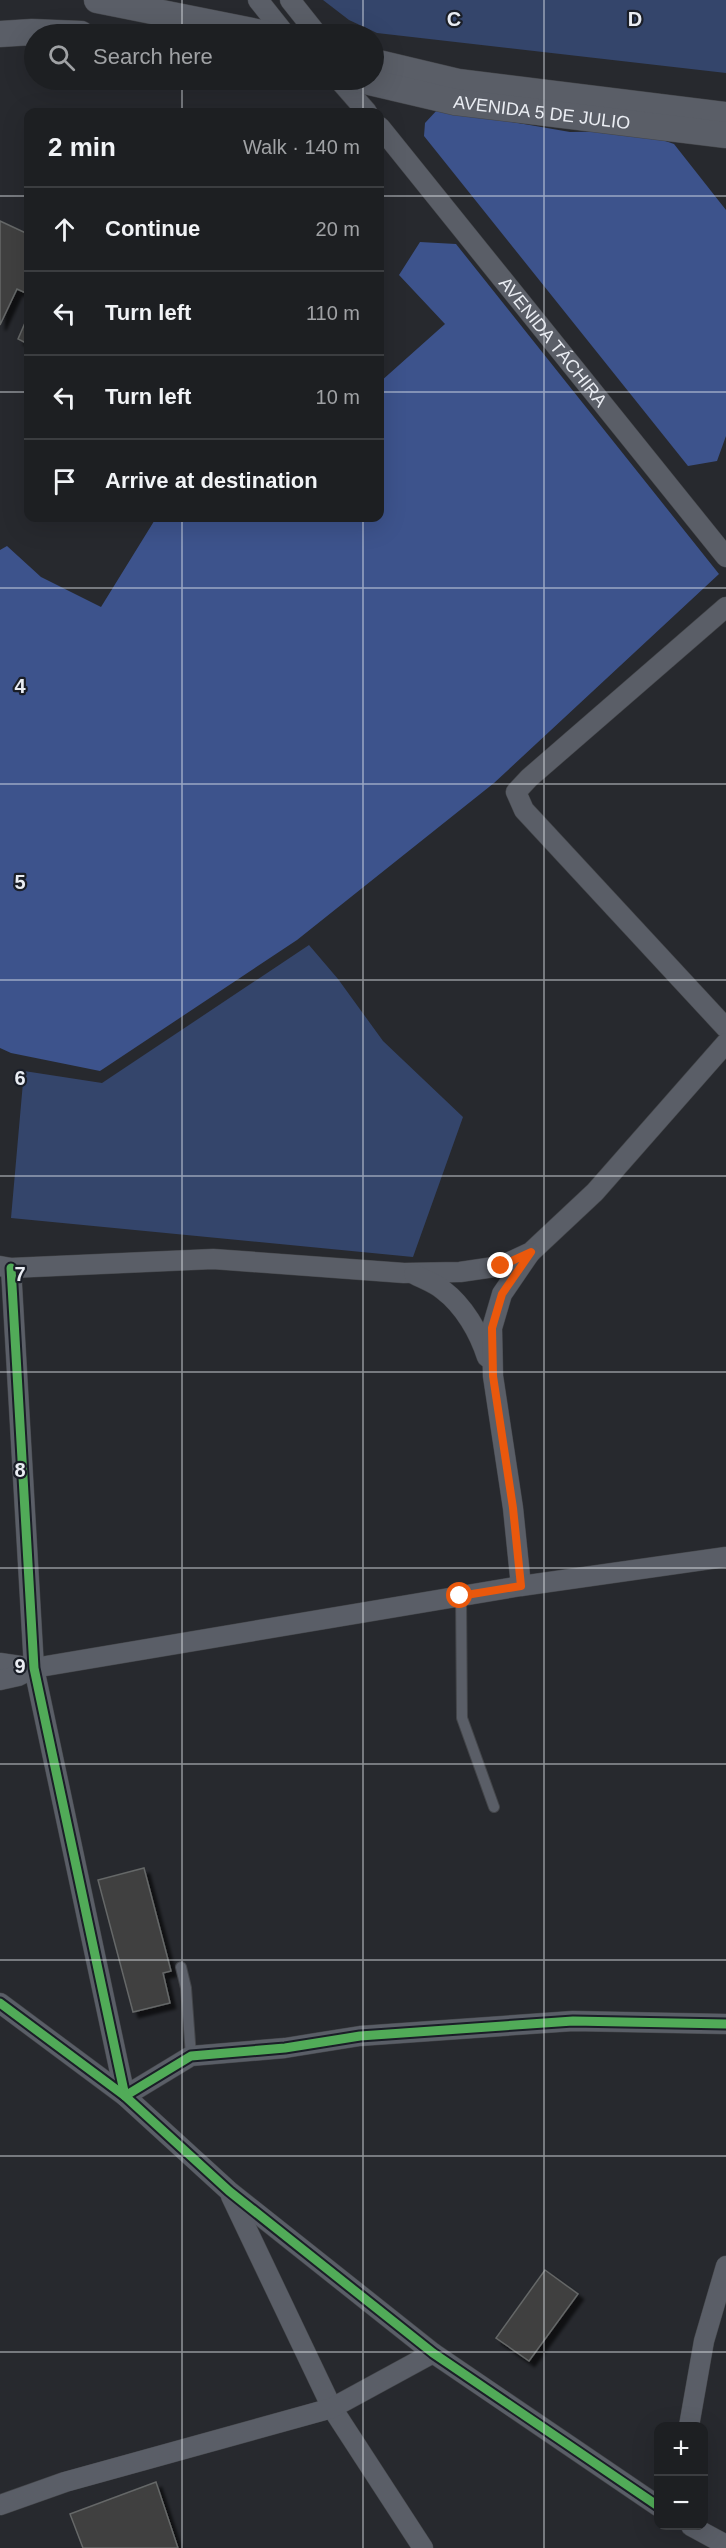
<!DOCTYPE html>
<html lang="en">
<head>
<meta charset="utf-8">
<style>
  :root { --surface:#1d1f22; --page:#25272a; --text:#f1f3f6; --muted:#a0a2a5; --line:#3b3d40 }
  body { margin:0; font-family:Helvetica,sans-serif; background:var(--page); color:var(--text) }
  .controls { position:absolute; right:18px; bottom:18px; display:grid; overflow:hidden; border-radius:12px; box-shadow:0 6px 24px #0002 }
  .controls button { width:54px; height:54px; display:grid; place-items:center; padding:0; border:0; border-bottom:2px solid var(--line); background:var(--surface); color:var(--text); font:30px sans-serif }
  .stop { position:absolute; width:18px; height:18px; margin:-14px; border:4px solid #ea580c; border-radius:50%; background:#fff }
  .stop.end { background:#ea580c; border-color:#fff; box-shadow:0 2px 6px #0008 }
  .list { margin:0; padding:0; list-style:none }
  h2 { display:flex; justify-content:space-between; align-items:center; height:78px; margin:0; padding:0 24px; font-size:26px }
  h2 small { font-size:20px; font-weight:400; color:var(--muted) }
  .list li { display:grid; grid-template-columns:39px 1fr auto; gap:18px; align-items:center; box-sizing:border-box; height:84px; padding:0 24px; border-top:2px solid var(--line) }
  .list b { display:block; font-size:22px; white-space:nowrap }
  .list em { font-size:20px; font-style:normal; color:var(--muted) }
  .icon { flex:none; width:33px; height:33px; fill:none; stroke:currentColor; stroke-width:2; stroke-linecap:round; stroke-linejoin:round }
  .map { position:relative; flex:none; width:726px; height:2548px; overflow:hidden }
  .search { position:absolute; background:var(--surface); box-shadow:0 6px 24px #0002; left:24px; top:24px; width:360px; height:66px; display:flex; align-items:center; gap:15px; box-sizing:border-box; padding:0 21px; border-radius:33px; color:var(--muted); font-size:22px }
  .panel { position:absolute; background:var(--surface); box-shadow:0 6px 24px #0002; left:24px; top:108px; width:360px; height:414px; border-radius:12px }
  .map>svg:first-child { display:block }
</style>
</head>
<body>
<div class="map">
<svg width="726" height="2548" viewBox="0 0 726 2548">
  <defs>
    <filter id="shadow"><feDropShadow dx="5.5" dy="5.5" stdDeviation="1.5" flood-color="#0009"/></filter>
  </defs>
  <rect width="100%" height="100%" fill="#27292e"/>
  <!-- green -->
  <g fill="#34456b">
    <polygon points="323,0 726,0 726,73 377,33 349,20"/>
    <polygon points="309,945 338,979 383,1041 463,1117 413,1257 11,1218 24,1071 102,1083"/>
  </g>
  <!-- forest -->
  <g fill="#3d538c">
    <polygon points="438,109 570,132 636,131 674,144 726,210 726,436 717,461 688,466 424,136 425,123"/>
    <polygon points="420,242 456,244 719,574 494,783 297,940 100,1071 11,1053 0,1048 0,550 7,546 41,577 101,607 156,518 380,518 380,382 445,324 399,275"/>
  </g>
  <!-- building -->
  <g fill="#3f4041" stroke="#656767" stroke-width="1.5" filter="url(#shadow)">
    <polygon points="0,221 28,234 28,294 17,289 0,325"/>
    <polygon points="28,316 28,344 18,339"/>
    <polygon points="144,1868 171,1971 163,1973 170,2003 133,2012 98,1880"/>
    <polygon points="545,2270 578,2294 529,2361 496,2338"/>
    <polygon points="156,2482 178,2548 83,2548 70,2514"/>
  </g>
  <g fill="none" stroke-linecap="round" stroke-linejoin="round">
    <!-- service casing -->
    <g stroke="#434549" stroke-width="12">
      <g id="service">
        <polyline points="461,1596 462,1718 494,1807"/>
        <polyline points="181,1967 186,1988 191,2056"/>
      </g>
    </g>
    <!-- minor casing -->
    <g stroke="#434549" stroke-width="21">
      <g id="minor">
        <polyline points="258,0 285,34"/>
        <polyline points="290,0 317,34"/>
        <polyline points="339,80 367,112"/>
        <path id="s1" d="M380,127L726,557"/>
        <polyline points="726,607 529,778 516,792 524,810 726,1028"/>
        <polyline points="0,1266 11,1268 213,1259 404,1273 460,1272 501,1266 531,1252 595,1192 726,1043"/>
        <polyline points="11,1268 34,1668 125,2096 191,2056 285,2048 360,2036 573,2021 726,2024"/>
        <path d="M414,1274C423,1279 435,1283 443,1290C464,1306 479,1332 487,1357"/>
        <polyline points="521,1586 513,1508 493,1376 492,1328 502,1294 530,1253"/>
        <polyline points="0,1663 34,1668 521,1586 726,1557"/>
        <polyline points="0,1680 18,1676 32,1669"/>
        <polyline points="0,2003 125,2096 229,2191 433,2353 658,2506"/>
        <polyline points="231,2196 332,2408 423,2548"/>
        <polyline points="689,2426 704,2341 726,2266"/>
        <polyline points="0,2505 65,2482 332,2408 433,2353"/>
        <polyline points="691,2526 726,2545"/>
      </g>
    </g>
    <!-- tertiary casing -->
    <g stroke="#434549" stroke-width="27">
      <g id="tertiary">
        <polyline points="97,0 267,34"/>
        <polyline points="0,34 32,32 81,34"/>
        <polyline points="374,62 458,82 726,115"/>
        <path id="s2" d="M361,80L455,102L726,135"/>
      </g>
    </g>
    <!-- service -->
    <use href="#service" stroke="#5a5e67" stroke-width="10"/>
    <!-- minor -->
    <use href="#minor" stroke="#5a5e67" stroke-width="20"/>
    <!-- tertiary -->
    <use href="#tertiary" stroke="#5a5e67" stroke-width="26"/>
    <!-- cycleway casing -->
    <g stroke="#1a1e27" stroke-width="13">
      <g id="cycleway">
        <polyline points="11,1268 34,1668 125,2096 191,2056 285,2048 360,2036 573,2021 726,2024"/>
        <polyline points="0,2003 125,2096 229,2191 433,2353 658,2506"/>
      </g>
    </g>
    <!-- cycleway -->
    <use href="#cycleway" stroke="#51ab58" stroke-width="9"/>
  </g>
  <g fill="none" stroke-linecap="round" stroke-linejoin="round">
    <!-- route -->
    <polyline stroke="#ea580c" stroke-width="8" points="460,1596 521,1586 513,1508 493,1376 492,1328 502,1294 531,1252 501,1266"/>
  </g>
  <!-- grid -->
  <path fill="none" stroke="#eaedf3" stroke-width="1.5" stroke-opacity="0.55" d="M182,0V34M363,0V34M544,0V2548M182,80V112M363,80V112M0,196H28M380,196H726M0,392H28M380,392H726M182,518V2548M363,518V2548M0,588H726M0,784H726M0,980H726M0,1176H726M0,1372H726M0,1568H726M0,1764H726M0,1960H726M0,2156H726M0,2352H726"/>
  <g text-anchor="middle" stroke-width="4.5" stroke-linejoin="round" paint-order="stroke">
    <!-- street labels -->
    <g font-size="18" fill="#eaedf3" stroke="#1a1e27">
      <text dy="6" stroke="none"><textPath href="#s2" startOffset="184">AVENIDA 5 DE JULIO</textPath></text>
      <text dy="6" stroke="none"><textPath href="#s1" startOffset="276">AVENIDA TÁCHIRA</textPath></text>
    </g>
  </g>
  <g font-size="20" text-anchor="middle" font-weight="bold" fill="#eaedf3" stroke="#1a1e27" stroke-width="4.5" stroke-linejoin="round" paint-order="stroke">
    <text x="454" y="26">C</text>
    <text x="635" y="26">D</text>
    <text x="20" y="693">4</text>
    <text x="20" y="889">5</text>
    <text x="20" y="1085">6</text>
    <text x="20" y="1281">7</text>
    <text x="20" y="1477">8</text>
    <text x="20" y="1673">9</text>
  </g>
</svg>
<div class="controls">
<button>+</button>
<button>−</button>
</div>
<div class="stop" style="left:460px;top:1596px"></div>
<div class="stop end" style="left:501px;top:1266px"></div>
<div class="search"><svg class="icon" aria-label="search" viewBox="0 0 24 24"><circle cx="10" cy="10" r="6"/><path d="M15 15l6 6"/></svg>Search here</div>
<section class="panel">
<h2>2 min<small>Walk · 140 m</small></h2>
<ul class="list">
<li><svg class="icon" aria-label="ahead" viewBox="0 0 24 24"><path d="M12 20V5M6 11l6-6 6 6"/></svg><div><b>Continue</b></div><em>20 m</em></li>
<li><svg class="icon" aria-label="left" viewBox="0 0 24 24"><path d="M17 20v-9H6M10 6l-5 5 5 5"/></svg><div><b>Turn left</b></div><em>110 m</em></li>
<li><svg class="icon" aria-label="left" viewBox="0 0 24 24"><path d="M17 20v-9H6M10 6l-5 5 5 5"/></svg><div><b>Turn left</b></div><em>10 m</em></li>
<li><svg class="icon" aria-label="arrive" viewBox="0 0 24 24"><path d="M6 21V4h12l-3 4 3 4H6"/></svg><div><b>Arrive at destination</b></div></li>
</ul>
</section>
</div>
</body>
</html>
